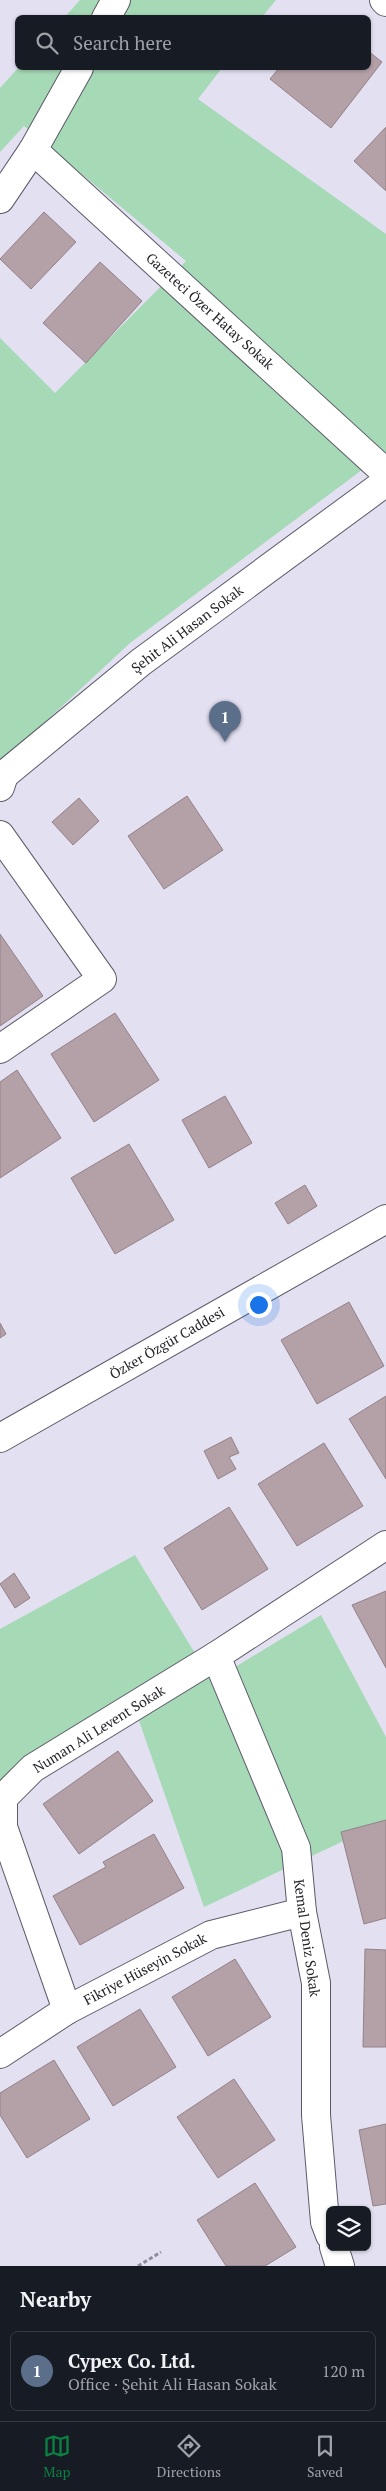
<!DOCTYPE html>
<html lang="en">
<head>
<meta charset="utf-8">
<style>
  :root { --surface:#171b24; --page:#242831; --text:#f1f3f6; --muted:#9ea1a6; --line:#363941; --accent:#0b8043 }
  body { margin:0; font-family:"PT Serif",serif; background:var(--page); color:var(--text) }
  .controls { position:absolute; right:15px; bottom:15px; display:grid; overflow:hidden; border-radius:8px; box-shadow:0 1px 4px #0004 }
  .controls button { width:45px; height:45px; display:grid; place-items:center; padding:0; border:0; border-bottom:1px solid var(--line); background:var(--surface); color:var(--text); font:25px sans-serif }
  .you { position:absolute; left:258px; top:1304px; width:18px; height:18px; margin:-12px; border:4px solid #fff; border-radius:50%; background:#1a73e8; box-shadow:0 0 0 8px #1a73e833 }
  .badge { display:grid; place-items:center; width:32px; height:32px; border-radius:50%; background:var(--accent); color:#fff; font-size:16px; font-weight:700 }
  .pin { position:absolute; translate:-50% -41px; filter:drop-shadow(0 1px 2px #0008) }
  .pin::after { content:''; position:absolute; top:26px; width:18px; height:15px; background:inherit; clip-path:polygon(0 0,100% 0,50% 100%) }
  .list { margin:0; padding:0; list-style:none }
  h2 { display:flex; justify-content:space-between; align-items:center; height:65px; margin:0; padding:0 20px; font-size:21px }
  h2 small { font-size:16px; font-weight:400; color:var(--muted) }
  .list li { display:grid; grid-template-columns:32px 1fr auto; gap:15px; align-items:center; box-sizing:border-box; height:80px; margin:0 10px 10px; padding:0 10px; border:1px solid var(--line); border-radius:8px }
  .list b { display:block; font-size:19px; white-space:nowrap }
  .list p { margin:0; font-size:16px; white-space:nowrap; color:var(--muted) }
  .list em { font-size:16px; font-style:normal; color:var(--muted) }
  .icon { flex:none; width:28px; height:28px; fill:none; stroke:currentColor; stroke-width:2; stroke-linecap:round; stroke-linejoin:round }
  .map { position:relative; flex:none; width:386px; height:2266px; overflow:hidden }
  .search { position:absolute; background:var(--surface); box-shadow:0 1px 4px #0004; left:15px; right:15px; top:15px; height:55px; display:flex; align-items:center; gap:12px; box-sizing:border-box; padding:0 18px; border-radius:8px; color:var(--muted); font-size:19px }
  .sheet { height:155px; background:var(--surface) }
  nav { display:flex; justify-content:space-around; align-items:center; box-sizing:border-box; height:70px; border-top:1px solid var(--line); background:var(--surface); font-size:14px; color:var(--muted) }
  nav a { display:grid; justify-items:center; gap:2px }
  nav .on { color:var(--accent) }
  .map>svg:first-child { display:block }
</style>
</head>
<body>
<div class="map">
<svg width="386" height="2266" viewBox="0 0 386 2266">
  <rect width="100%" height="100%" fill="#e3e0f2"/>
  <!-- green -->
  <g fill="#a6d9b6">
    <polygon points="80,0 276,0 262,17 64,18"/>
    <polygon points="18,68 222,68 198,99 386,234 386,452 130,643 0,764 0,338 55,393 186,261 24,126 0,152 0,88"/>
    <polygon points="135,1555 212,1681 321,1615 386,1737 386,1821 204,1907 129,1692 0,1791 0,1629"/>
  </g>
  <!-- building -->
  <g fill="#b4a0a7" stroke="#948288">
    <polygon points="368,51 382,62 331,128 270,79 279,68 368,68"/>
    <polygon points="386,127 386,191 354,161"/>
    <polygon points="44,212 76,242 31,289 0,259"/>
    <polygon points="100,262 142,301 86,363 43,323"/>
    <polygon points="187,796 223,850 164,889 128,836"/>
    <polygon points="79,798 99,821 73,845 52,822"/>
    <polygon points="0,934 43,996 0,1026"/>
    <polygon points="115,1013 159,1080 94,1122 51,1054"/>
    <polygon points="17,1070 61,1138 0,1178 0,1082"/>
    <polygon points="225,1096 252,1143 209,1168 182,1120"/>
    <polygon points="129,1144 174,1220 115,1254 71,1178"/>
    <polygon points="305,1185 317,1206 288,1224 275,1203"/>
    <polygon points="349,1302 384,1366 317,1404 281,1340"/>
    <polygon points="0,1323 6,1334 0,1338"/>
    <polygon points="386,1396 386,1479 349,1419"/>
    <polygon points="231,1437 239,1453 229,1457 236,1469 218,1479 204,1451"/>
    <polygon points="324,1443 363,1506 297,1546 258,1484"/>
    <polygon points="229,1507 268,1569 202,1610 164,1548"/>
    <polygon points="14,1573 30,1598 15,1608 0,1584"/>
    <polygon points="386,1591 386,1668 352,1605"/>
    <polygon points="118,1751 153,1801 79,1854 43,1804"/>
    <polygon points="386,1820 386,1918 364,1924 341,1832"/>
    <polygon points="154,1834 184,1888 80,1945 53,1896 106,1867 103,1862"/>
    <polygon points="365,1949 386,1950 386,2047 363,2047"/>
    <polygon points="235,1959 271,2017 208,2056 172,1997"/>
    <polygon points="140,2009 176,2067 113,2106 77,2047"/>
    <polygon points="54,2060 90,2119 27,2158 0,2115 0,2093"/>
    <polygon points="234,2079 275,2140 218,2178 177,2117"/>
    <polygon points="386,2124 386,2204 373,2206 359,2130"/>
    <polygon points="255,2183 296,2247 265,2266 226,2266 197,2220"/>
  </g>
  <g fill="none" stroke-linecap="round" stroke-linejoin="round">
    <!-- minor casing -->
    <g stroke="#5c5a69" stroke-width="30">
      <g id="minor">
        <polyline points="384,0 386,2"/>
        <polyline points="106,18 116,0"/>
        <polyline points="33,150 386,473"/>
        <polyline points="0,199 33,150 79,68"/>
        <polyline points="0,787 4,775 141,662 386,482"/>
        <polyline points="0,835 102,979 0,1049"/>
        <polyline points="216,1656 296,1848 302,1912 316,1983 316,2115 325,2222 330,2235"/>
        <polyline points="67,2010 3,1827 3,1798 33,1768 216,1656 386,1545"/>
        <polyline points="0,2054 67,2010 211,1935 302,1912"/>
        <polyline points="334,2247 340,2266"/>
      </g>
    </g>
    <!-- major casing -->
    <g stroke="#5c5a69" stroke-width="30">
      <polyline id="major" points="0,1438 386,1219"/>
    </g>
    <!-- path -->
    <polyline stroke="#8e8c98" stroke-width="3" stroke-dasharray="4 2.5" stroke-linecap="butt" points="138,2266 161,2252"/>
    <!-- minor -->
    <use href="#minor" stroke="#fff" stroke-width="28"/>
    <!-- major -->
    <use href="#major" stroke="#fff" stroke-width="28"/>
  </g>
  <g text-anchor="middle" stroke-width="4" stroke-linejoin="round" paint-order="stroke">
    <!-- street labels -->
    <g font-size="14" fill="#25242a" stroke="#fff">
      <text transform="translate(210 311) rotate(42)" y="5">Gazeteci Özer Hatay Sokak</text>
      <text transform="translate(187 629) rotate(-37)" y="5">Şehit Ali Hasan Sokak</text>
      <text transform="translate(167 1343) rotate(-30)" y="5">Özker Özgür Caddesi</text>
      <text transform="translate(99 1729) rotate(-32)" y="5">Numan Ali Levent Sokak</text>
      <text transform="translate(307 1938) rotate(82)" y="5">Kemal Deniz Sokak</text>
      <text transform="translate(145 1969) rotate(-28)" y="5">Fikriye Hüseyin Sokak</text>
    </g>
  </g>
</svg>
<div class="controls">
<button><svg class="icon" aria-label="layers" viewBox="0 0 24 24"><path d="M12 4l9 5-9 5-9-5zM3 14l9 5 9-5"/></svg></button>
</div>
<div class="you"></div>
<div class="pin badge" style="left:225px;top:742px;background:#5c6f8a">1</div>
<div class="search"><svg class="icon" aria-label="search" viewBox="0 0 24 24"><circle cx="10" cy="10" r="6"/><path d="M15 15l6 6"/></svg>Search here</div>
</div>
<section class="sheet">
<h2>Nearby<small></small></h2>
<ul class="list">
<li><span class="badge" style="background:#5c6f8a">1</span><div><b>Cypex Co. Ltd.</b><p>Office · Şehit Ali Hasan Sokak</p></div><em>120 m</em></li>
</ul>
</section>
<nav>
<a class="on"><svg class="icon" aria-label="map" viewBox="0 0 24 24"><path d="M3 6l6-2 6 2 6-2v14l-6 2-6-2-6 2zM9 4v14M15 6v14"/></svg>Map</a>
<a><svg class="icon" aria-label="directions" viewBox="0 0 24 24"><path d="M12 3l9 9-9 9-9-9zM9 14v-3h6M13 9l2 2-2 2"/></svg>Directions</a>
<a><svg class="icon" aria-label="saved" viewBox="0 0 24 24"><path d="M7 4h10v16l-5-4-5 4z"/></svg>Saved</a>
</nav>
</body>
</html>
